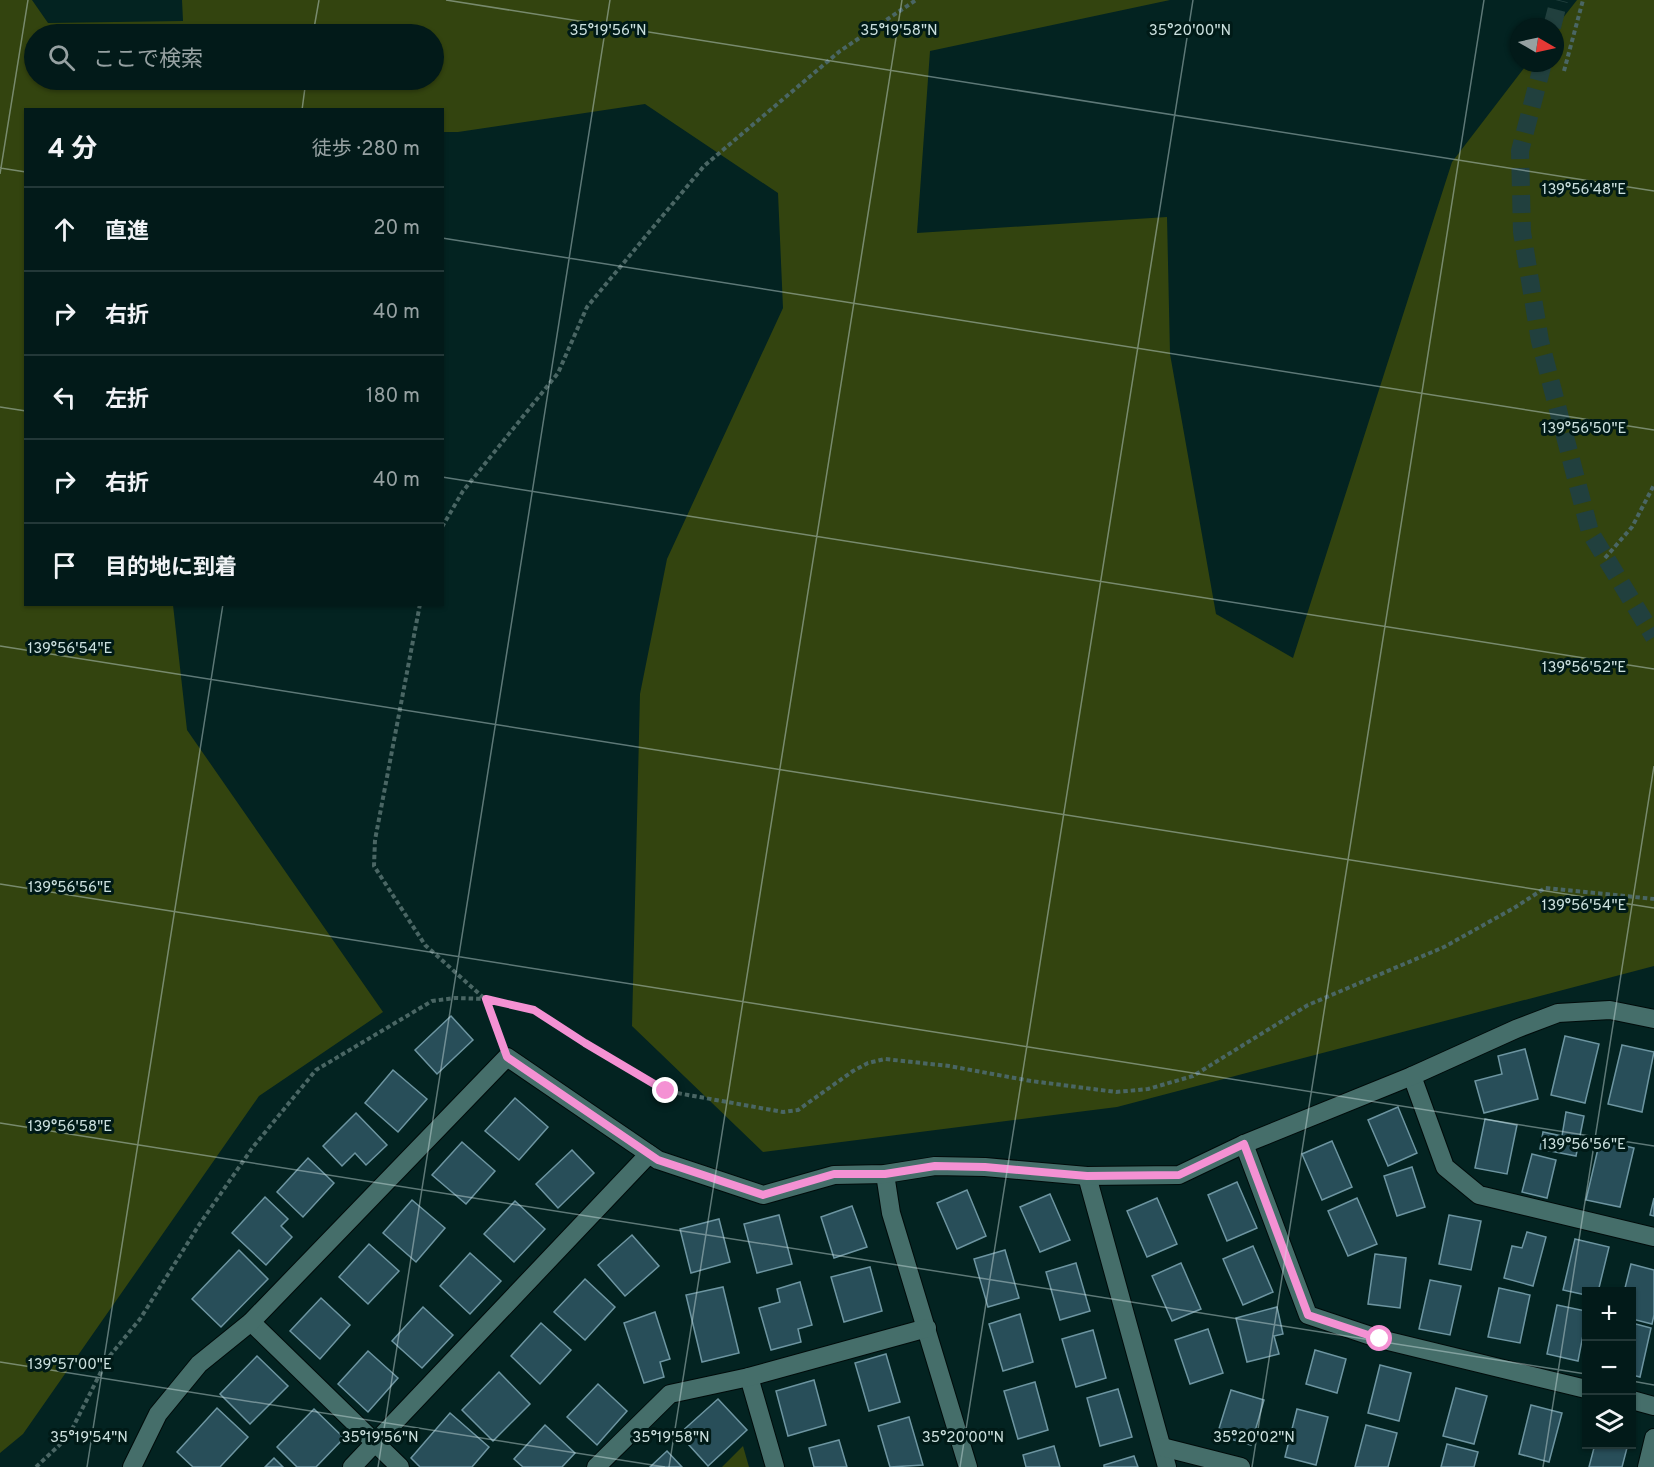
<!DOCTYPE html>
<html lang="ja">
<head>
<meta charset="utf-8">
<style>
  :root { --surface:#021a19; --page:#0c2322; --text:#f1f3f6; --muted:#96a1a2; --line:#233838 }
  body { margin:0; font-family:Overpass,"Noto Sans JP",sans-serif; background:var(--page); color:var(--text) }
  .controls { position:absolute; right:18px; bottom:18px; display:grid; overflow:hidden; border-radius:0px; box-shadow:0 2px 4px #0004 }
  .controls button { width:54px; height:54px; display:grid; place-items:center; padding:0; border:0; border-bottom:2px solid var(--line); background:var(--surface); color:var(--text); font:30px sans-serif }
  .compass { position:absolute; left:1510px; top:18px; width:54px; height:54px; border-radius:50%; background:var(--surface); box-shadow:0 2px 4px #0004; rotate:99deg }
  .stop { position:absolute; width:18px; height:18px; margin:-14px; border:4px solid #f491d3; border-radius:50%; background:#fff }
  .stop.end { background:#f491d3; border-color:#fff; box-shadow:0 2px 6px #0008 }
  .list { margin:0; padding:0; list-style:none }
  h2 { display:flex; justify-content:space-between; align-items:center; height:78px; margin:0; padding:0 24px; font-size:26px }
  h2 small { font-size:20px; font-weight:400; color:var(--muted) }
  .list li { display:grid; grid-template-columns:39px 1fr auto; gap:18px; align-items:center; box-sizing:border-box; height:84px; padding:0 24px; border-top:2px solid var(--line) }
  .list b { display:block; font-size:22px; white-space:nowrap }
  .list em { font-size:20px; font-style:normal; color:var(--muted) }
  .icon { flex:none; width:33px; height:33px; fill:none; stroke:currentColor; stroke-width:2; stroke-linecap:round; stroke-linejoin:round }
  .map { position:relative; flex:none; width:1654px; height:1467px; overflow:hidden }
  .search { position:absolute; background:var(--surface); box-shadow:0 2px 4px #0004; left:24px; top:24px; width:420px; height:66px; display:flex; align-items:center; gap:15px; box-sizing:border-box; padding:0 21px; border-radius:33px; color:var(--muted); font-size:22px }
  .panel { position:absolute; background:var(--surface); box-shadow:0 2px 4px #0004; left:24px; top:108px; width:420px; height:498px; border-radius:0px }
  .map>svg:first-child { display:block }
</style>
</head>
<body>
<div class="map">
<svg width="1654" height="1467" viewBox="0 0 1654 1467">
  <rect width="100%" height="100%" fill="#032321"/>
  <!-- green -->
  <g fill="#33440f" fill-rule="evenodd">
    <path d="M0,0H32L48,23L183,21L182,0H1170L930,51L917,233L1167,217L1170,354L1216,614L1293,658L1452,162L1528,63H1555V28L1577,0H1654V966L1117,1107L763,1152L632,1026L640,694L667,559L783,308L778,193L645,104L458,132H443L442,110H26V604L173,605L187,730L383,1012L259,1096L23,1434L0,1453ZM34,34H434V80H34Z"/>
    <polygon points="743,1446 749,1467 722,1467"/>
  </g>
  <!-- building -->
  <g fill="#284e59" stroke="#6d95a1" stroke-width="1.5">
    <polygon points="451,1016 473,1040 437,1074 415,1050"/>
    <polygon points="1565,1036 1599,1044 1585,1103 1551,1095"/>
    <polygon points="1622,1045 1654,1052 1642,1112 1608,1104"/>
    <polygon points="1525,1049 1538,1099 1484,1113 1475,1081 1502,1074 1498,1056"/>
    <polygon points="393,1070 427,1099 398,1132 365,1103"/>
    <polygon points="515,1098 548,1127 519,1160 485,1131"/>
    <polygon points="1398,1107 1417,1153 1388,1166 1368,1120"/>
    <polygon points="1566,1112 1584,1116 1576,1156 1540,1149 1543,1132 1562,1136"/>
    <polygon points="356,1113 387,1145 366,1165 355,1153 342,1166 323,1146"/>
    <polygon points="1485,1119 1517,1125 1507,1174 1475,1168"/>
    <polygon points="1600,1140 1634,1148 1620,1207 1586,1200"/>
    <polygon points="1332,1141 1352,1187 1322,1200 1302,1154"/>
    <polygon points="462,1142 495,1171 466,1204 432,1175"/>
    <polygon points="572,1150 594,1173 558,1208 536,1184"/>
    <polygon points="1532,1154 1556,1160 1547,1198 1522,1192"/>
    <polygon points="308,1158 334,1183 303,1217 277,1192"/>
    <polygon points="1412,1167 1425,1207 1397,1216 1384,1176"/>
    <polygon points="1237,1182 1257,1228 1227,1241 1208,1195"/>
    <polygon points="967,1190 986,1236 957,1249 937,1203"/>
    <polygon points="1050,1194 1070,1240 1040,1252 1020,1207"/>
    <polygon points="265,1197 288,1219 281,1226 292,1237 266,1265 232,1233"/>
    <polygon points="1157,1198 1177,1244 1147,1257 1127,1211"/>
    <polygon points="1357,1198 1377,1244 1348,1256 1328,1211"/>
    <polygon points="1654,1198 1654,1216 1650,1215"/>
    <polygon points="412,1200 445,1228 416,1262 383,1233"/>
    <polygon points="515,1201 545,1229 514,1262 484,1234"/>
    <polygon points="852,1206 867,1247 834,1258 821,1217"/>
    <polygon points="779,1215 792,1264 757,1273 744,1224"/>
    <polygon points="1449,1215 1481,1221 1471,1270 1439,1264"/>
    <polygon points="719,1219 730,1262 691,1273 680,1229"/>
    <polygon points="1527,1232 1546,1237 1533,1286 1504,1278 1512,1246 1522,1248"/>
    <polygon points="632,1235 659,1266 625,1296 598,1265"/>
    <polygon points="1575,1239 1609,1247 1598,1292 1586,1292 1586,1295 1563,1290"/>
    <polygon points="369,1244 399,1271 368,1304 339,1277"/>
    <polygon points="1253,1246 1273,1292 1243,1305 1223,1259"/>
    <polygon points="239,1250 268,1279 221,1327 192,1299"/>
    <polygon points="1005,1250 1019,1298 988,1307 974,1259"/>
    <polygon points="470,1253 501,1281 470,1314 440,1286"/>
    <polygon points="1375,1254 1406,1258 1400,1308 1368,1304"/>
    <polygon points="1076,1263 1090,1311 1060,1320 1046,1272"/>
    <polygon points="1181,1263 1201,1309 1172,1321 1152,1276"/>
    <polygon points="1631,1264 1654,1270 1654,1315 1652,1324 1632,1319 1632,1292 1624,1292"/>
    <polygon points="870,1267 882,1311 844,1322 831,1277"/>
    <polygon points="585,1279 615,1307 585,1340 554,1312"/>
    <polygon points="1430,1280 1461,1286 1450,1335 1419,1329"/>
    <polygon points="800,1282 812,1325 798,1329 801,1342 771,1350 759,1308 780,1302 777,1289"/>
    <polygon points="723,1287 739,1353 702,1362 686,1295"/>
    <polygon points="1499,1288 1530,1295 1520,1343 1488,1337"/>
    <polygon points="321,1298 350,1325 320,1359 290,1331"/>
    <polygon points="1557,1305 1586,1311 1586,1320 1578,1361 1547,1354"/>
    <polygon points="423,1307 453,1335 422,1368 392,1341"/>
    <polygon points="1277,1307 1283,1334 1274,1336 1279,1354 1247,1362 1236,1318"/>
    <polygon points="655,1312 670,1359 660,1362 664,1377 644,1383 624,1323"/>
    <polygon points="1020,1314 1033,1362 1003,1371 989,1324"/>
    <polygon points="541,1323 571,1350 540,1384 511,1356"/>
    <polygon points="1632,1323 1651,1328 1640,1377 1632,1375"/>
    <polygon points="1208,1329 1223,1373 1190,1384 1175,1340"/>
    <polygon points="1093,1330 1106,1378 1076,1387 1062,1339"/>
    <polygon points="1315,1350 1346,1359 1337,1393 1306,1384"/>
    <polygon points="368,1351 398,1378 368,1412 338,1384"/>
    <polygon points="886,1354 900,1402 869,1411 855,1363"/>
    <polygon points="257,1356 288,1386 250,1424 220,1394"/>
    <polygon points="1380,1365 1411,1373 1399,1421 1368,1413"/>
    <polygon points="499,1372 530,1404 493,1441 462,1410"/>
    <polygon points="814,1380 826,1425 788,1436 776,1391"/>
    <polygon points="1035,1382 1048,1430 1018,1439 1004,1391"/>
    <polygon points="598,1384 627,1411 597,1445 567,1417"/>
    <polygon points="1456,1388 1487,1396 1474,1444 1443,1436"/>
    <polygon points="1118,1389 1132,1437 1100,1446 1087,1398"/>
    <polygon points="1231,1390 1264,1400 1251,1445 1217,1435"/>
    <polygon points="718,1399 747,1430 708,1466 679,1434"/>
    <polygon points="1531,1405 1562,1413 1549,1462 1519,1454"/>
    <polygon points="217,1408 248,1437 220,1467 193,1467 177,1452"/>
    <polygon points="314,1409 344,1438 316,1467 297,1467 277,1447"/>
    <polygon points="1297,1409 1328,1417 1316,1465 1285,1457"/>
    <polygon points="450,1413 489,1447 472,1467 420,1467 411,1458"/>
    <polygon points="909,1417 923,1465 890,1467 878,1426"/>
    <polygon points="545,1425 575,1453 562,1467 523,1467 514,1459"/>
    <polygon points="1366,1425 1397,1433 1388,1467 1355,1467"/>
    <polygon points="839,1440 847,1467 814,1467 809,1448"/>
    <polygon points="1447,1444 1478,1452 1474,1467 1441,1467"/>
    <polygon points="1595,1444 1628,1444 1622,1467 1589,1467"/>
    <polygon points="1054,1446 1060,1467 1026,1467 1023,1455"/>
    <polygon points="667,1451 682,1467 650,1467"/>
    <polygon points="1134,1456 1138,1467 1104,1467 1104,1465"/>
    <polygon points="274,1458 283,1467 265,1467"/>
  </g>
  <g fill="none" stroke-linecap="round" stroke-linejoin="round">
    <!-- minor-tunnel -->
    <g stroke="#21403e" stroke-width="18" stroke-dasharray="18 9" stroke-linecap="butt">
      <polyline points="1552,27 1559,0"/>
      <polyline points="1543,63 1520,151 1522,232 1540,341 1590,532 1654,637"/>
    </g>
    <!-- minor casing -->
    <g stroke="#000b0a" stroke-width="20">
      <g id="minor">
        <polyline points="1412,1076 1445,1167 1479,1195 1654,1237"/>
        <polyline points="1244,1144 1308,1315 1380,1339 1586,1389"/>
        <polyline points="885,1174 891,1213 968,1467"/>
        <polyline points="1087,1176 1167,1467"/>
        <polyline points="251,1322 400,1467"/>
        <polyline points="749,1377 775,1467"/>
        <polyline points="1632,1400 1654,1406"/>
        <polyline points="1162,1447 1241,1467"/>
        <polyline points="132,1467 158,1414 199,1364 251,1322 507,1057 658,1160 763,1195 834,1175 885,1174 935,1166 985,1167 1087,1176 1179,1175 1244,1144 1412,1076 1516,1029 1558,1013 1610,1010 1654,1019"/>
        <polyline points="352,1467 649,1154"/>
        <polyline points="596,1467 670,1394 749,1377 927,1328"/>
        <polyline points="1647,1467 1654,1438"/>
      </g>
    </g>
    <!-- path -->
    <g stroke="#4a6664" stroke-width="4" stroke-dasharray="4.5 3" stroke-linecap="butt">
      <polyline points="1564,71 1583,0"/>
      <polyline points="442,527 463,491 558,373 587,307 704,166 840,51 916,0"/>
      <polyline points="1605,558 1632,527 1654,485"/>
      <polyline points="420,604 375,840 374,866 425,945 485,999"/>
      <polyline points="499,1036 486,999 534,1010 585,1043 666,1091 783,1112 798,1110 853,1071 868,1063 885,1059 949,1066 1031,1081 1116,1092 1148,1089 1193,1076 1308,1005 1444,947 1514,908 1545,888 1654,899"/>
      <polyline points="36,1467 68,1437 108,1358 140,1319 199,1225 253,1147 316,1070 432,1001 455,998 486,999"/>
    </g>
    <!-- minor -->
    <use href="#minor" stroke="#456e6a" stroke-width="18"/>
  </g>
  <g fill="none" stroke-linecap="round" stroke-linejoin="round">
    <!-- route -->
    <polyline stroke="#f491d3" stroke-width="8" points="666,1091 585,1043 534,1010 486,999 507,1057 658,1160 763,1195 834,1174 885,1174 935,1166 985,1167 1087,1176 1179,1175 1244,1144 1308,1315 1380,1339"/>
  </g>
  <!-- ticks -->
  <path fill="none" stroke="#cce1df" stroke-width="1.5" stroke-opacity="0.45" d="M446,0L1654,191M313,34L319,0M302,110L306,80M0,168L26,172M0,174L28,0M442,238L1654,430M0,407L26,411M442,477L1654,669M0,646L1654,908M0,884L1654,1146M0,1123L1586,1374M0,1362L665,1467M1632,1381L1654,1385M87,1467L223,604M378,1467L610,0M669,1467L902,0M960,1467L1193,0M1252,1467L1484,0M1543,1467L1654,766"/>
  <g font-size="15" text-anchor="middle" fill="#cce1df" stroke="#001a17" stroke-width="6" stroke-linejoin="round" paint-order="stroke">
    <text x="608" y="35">35°19'56"N</text>
    <text x="899" y="35">35°19'58"N</text>
    <text x="1190" y="35">35°20'00"N</text>
    <text x="1584" y="194">139°56'48"E</text>
    <text x="1584" y="433">139°56'50"E</text>
    <text x="70" y="653">139°56'54"E</text>
    <text x="1584" y="672">139°56'52"E</text>
    <text x="70" y="892">139°56'56"E</text>
    <text x="1584" y="910">139°56'54"E</text>
    <text x="70" y="1131">139°56'58"E</text>
    <text x="1584" y="1149">139°56'56"E</text>
    <text x="70" y="1369">139°57'00"E</text>
    <text x="89" y="1442">35°19'54"N</text>
    <text x="380" y="1442">35°19'56"N</text>
    <text x="671" y="1442">35°19'58"N</text>
    <text x="963" y="1442">35°20'00"N</text>
    <text x="1254" y="1442">35°20'02"N</text>
  </g>
</svg>
<div class="controls">
<button>+</button>
<button>−</button>
<button><svg class="icon" aria-label="layers" viewBox="0 0 24 24"><path d="M12 4l9 5-9 5-9-5zM3 14l9 5 9-5"/></svg></button>
</div>
<svg class="compass" viewBox="-18 -18 36 36"><path d="M0-13l5 13h-10z" fill="#e53935"/><path d="M0 13l5-13h-10z" fill="#96a1a2"/></svg>
<div class="stop" style="left:1380px;top:1339px"></div>
<div class="stop end" style="left:666px;top:1091px"></div>
<div class="search"><svg class="icon" aria-label="search" viewBox="0 0 24 24"><circle cx="10" cy="10" r="6"/><path d="M15 15l6 6"/></svg>ここで検索</div>
<section class="panel">
<h2>4 分<small>徒歩 · 280 m</small></h2>
<ul class="list">
<li><svg class="icon" aria-label="ahead" viewBox="0 0 24 24"><path d="M12 20V5M6 11l6-6 6 6"/></svg><div><b>直進</b></div><em>20 m</em></li>
<li><svg class="icon" aria-label="right" viewBox="0 0 24 24"><path d="M7 20v-9h11M14 6l5 5-5 5"/></svg><div><b>右折</b></div><em>40 m</em></li>
<li><svg class="icon" aria-label="left" viewBox="0 0 24 24"><path d="M17 20v-9H6M10 6l-5 5 5 5"/></svg><div><b>左折</b></div><em>180 m</em></li>
<li><svg class="icon" aria-label="right" viewBox="0 0 24 24"><path d="M7 20v-9h11M14 6l5 5-5 5"/></svg><div><b>右折</b></div><em>40 m</em></li>
<li><svg class="icon" aria-label="arrive" viewBox="0 0 24 24"><path d="M6 21V4h12l-3 4 3 4H6"/></svg><div><b>目的地に到着</b></div></li>
</ul>
</section>
</div>
</body>
</html>
